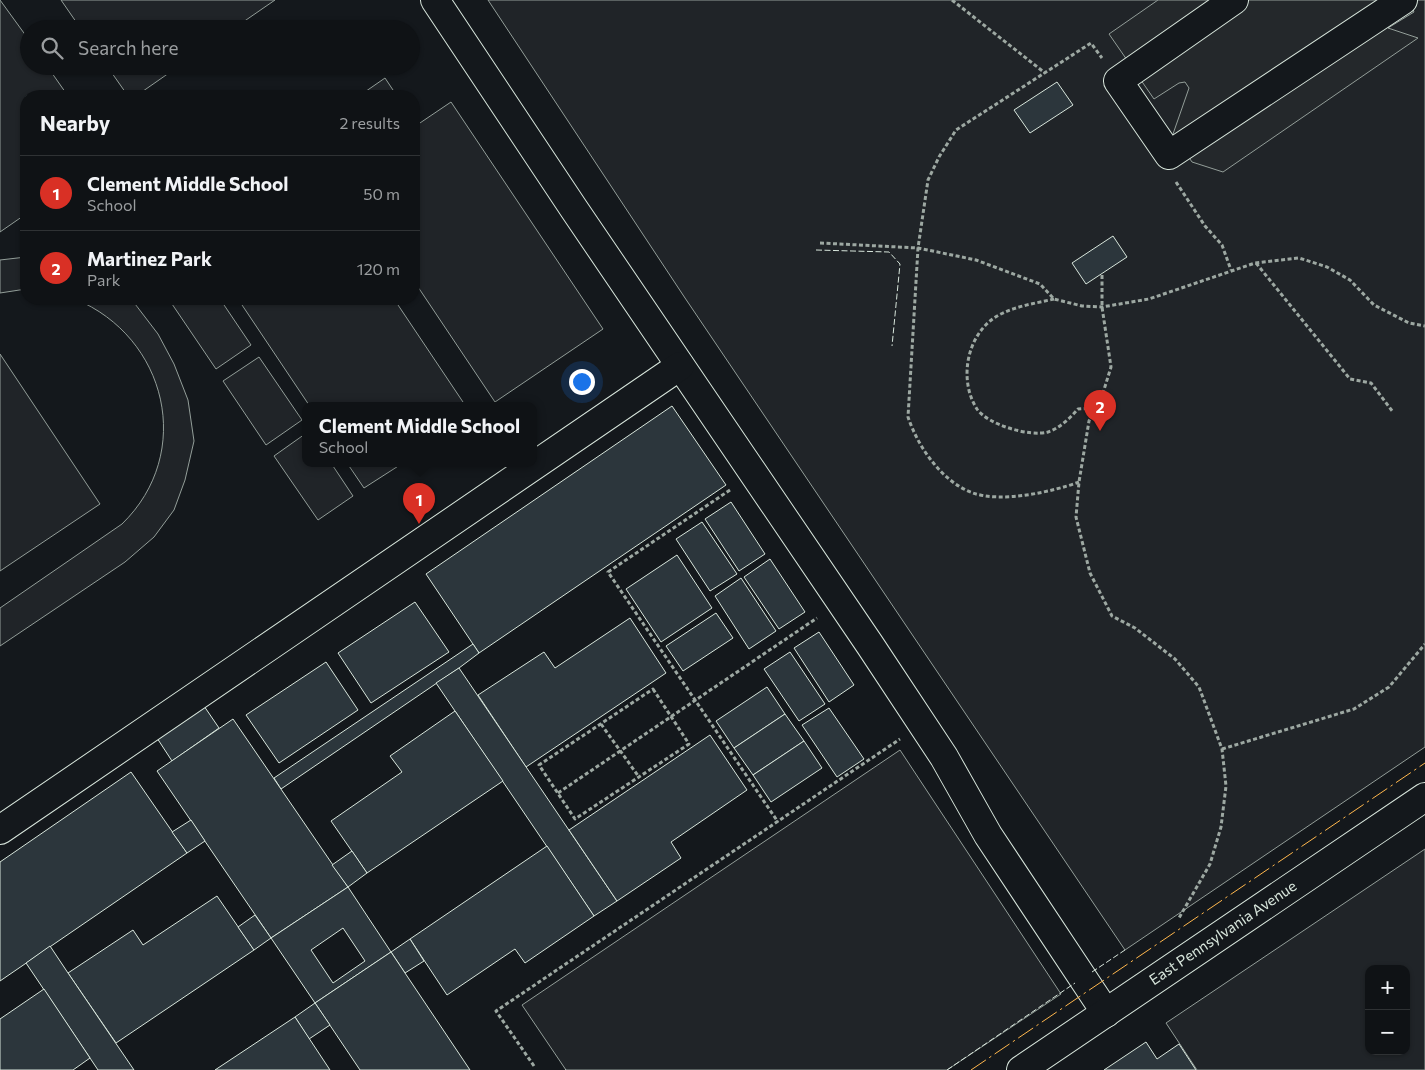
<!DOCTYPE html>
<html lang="en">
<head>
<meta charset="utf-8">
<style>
  :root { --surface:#0f1215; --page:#181b1e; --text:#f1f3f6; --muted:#9b9ea0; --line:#2f3234; --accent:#d93025 }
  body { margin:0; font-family:Commissioner,sans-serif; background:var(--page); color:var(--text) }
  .controls { position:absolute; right:15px; bottom:15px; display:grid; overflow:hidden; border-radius:10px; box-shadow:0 1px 4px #0004 }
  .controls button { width:45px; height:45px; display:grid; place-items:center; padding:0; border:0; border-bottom:1px solid var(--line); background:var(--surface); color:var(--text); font:25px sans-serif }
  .you { position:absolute; left:581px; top:381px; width:18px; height:18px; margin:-12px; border:4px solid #fff; border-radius:50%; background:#1a73e8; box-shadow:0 0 0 8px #1a73e833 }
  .badge { display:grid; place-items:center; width:32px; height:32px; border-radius:50%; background:var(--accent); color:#fff; font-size:16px; font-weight:700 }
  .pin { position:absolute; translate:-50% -41px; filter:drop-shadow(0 1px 2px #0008) }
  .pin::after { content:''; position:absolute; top:26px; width:18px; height:15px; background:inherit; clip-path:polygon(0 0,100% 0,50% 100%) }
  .popup { position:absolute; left:302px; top:402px; width:235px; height:65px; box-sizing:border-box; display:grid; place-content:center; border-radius:10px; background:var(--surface); filter:drop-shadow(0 1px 4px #0005); font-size:16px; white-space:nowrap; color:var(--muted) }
  .popup b { font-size:19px; color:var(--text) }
  .popup::after { content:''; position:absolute; left:50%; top:100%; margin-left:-10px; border:10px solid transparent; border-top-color:var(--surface) }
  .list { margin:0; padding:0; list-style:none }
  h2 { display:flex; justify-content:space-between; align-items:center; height:65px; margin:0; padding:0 20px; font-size:21px }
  h2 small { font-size:16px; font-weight:400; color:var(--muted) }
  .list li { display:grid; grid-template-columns:32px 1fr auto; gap:15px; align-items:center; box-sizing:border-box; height:75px; padding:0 20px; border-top:1px solid var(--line) }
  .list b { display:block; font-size:19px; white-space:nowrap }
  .list p { margin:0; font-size:16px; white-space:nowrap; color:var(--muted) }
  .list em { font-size:16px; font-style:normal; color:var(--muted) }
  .icon { flex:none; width:28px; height:28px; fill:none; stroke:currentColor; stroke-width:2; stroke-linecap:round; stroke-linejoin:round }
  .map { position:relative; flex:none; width:1425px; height:1070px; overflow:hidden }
  .search { position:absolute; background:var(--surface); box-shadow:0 1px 4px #0004; left:20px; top:20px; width:400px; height:55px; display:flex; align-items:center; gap:12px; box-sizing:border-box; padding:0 18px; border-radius:28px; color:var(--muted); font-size:19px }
  .panel { position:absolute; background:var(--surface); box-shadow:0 1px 4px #0004; left:20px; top:90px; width:400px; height:215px; border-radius:20px }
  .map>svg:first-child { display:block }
</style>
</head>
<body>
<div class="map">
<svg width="1425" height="1070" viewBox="0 0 1425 1070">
  <rect width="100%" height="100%" fill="#14181c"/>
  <!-- green -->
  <g fill="#202428" stroke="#939e99" fill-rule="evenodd">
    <polygon points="0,0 29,40 29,66 47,66 68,96 26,96 26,214 0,232"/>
    <polygon points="61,0 275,0 233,29 81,29"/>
    <polygon points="488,0 1425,0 1425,747 1125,950 685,298"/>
    <polygon points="107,66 179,66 136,96 128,96"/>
    <polygon points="385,78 397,96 359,96"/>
    <polygon points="451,102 603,329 495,402 414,281 414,127"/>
    <polygon points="26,257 26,289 0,293 0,260"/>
    <path d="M75,299L132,300L158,334L174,364L188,400L194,441L185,480L174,510L154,537L125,562L0,646V608L122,524C195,453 167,337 75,299Z"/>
    <polygon points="181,299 220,299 251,345 216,369 172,304"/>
    <polygon points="238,299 394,299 465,405 309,405"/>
    <polygon points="0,354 100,504 0,571"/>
    <polygon points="259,357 302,420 266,445 223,381"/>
    <polygon points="305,434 305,463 331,463 353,496 318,520 274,456"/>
    <polygon points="347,463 403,463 364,488"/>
    <polygon points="900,750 1061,994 947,1070 566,1070 522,1005"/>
    <path d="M1425,849V1070H1197L1166,1023ZM1369,969H1406V1051H1369Z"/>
  </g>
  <!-- parking -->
  <polygon fill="#24282b" stroke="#939e99" points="1158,0 1409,0 1414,12 1388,28 1418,38 1223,172 1192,162 1173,134 1189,88 1185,82 1179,83 1154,99 1109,34"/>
  <!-- building -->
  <g fill="#2c363c" stroke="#d8e6dc" fill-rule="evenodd">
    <polygon points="1057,82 1073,105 1030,133 1014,110"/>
    <polygon points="1113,236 1127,257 1086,284 1072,263"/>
    <polygon points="672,406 726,485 479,653 426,574"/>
    <polygon points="731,502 765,554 739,571 705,519"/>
    <polygon points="702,522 737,574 710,591 676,539"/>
    <polygon points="677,555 712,608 661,642 626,589"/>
    <polygon points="770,559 805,612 779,629 744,577"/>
    <polygon points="741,578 776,631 749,649 715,596"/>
    <polygon points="415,602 449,652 371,703 338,653"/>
    <polygon points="716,613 733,638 683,671 666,646"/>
    <polygon points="630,618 666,673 526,767 478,695 544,652 555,668"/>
    <polygon points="819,632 854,685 829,702 794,648"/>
    <polygon points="473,644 479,653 459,668 281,789 274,778"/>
    <polygon points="790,652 825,704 799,721 764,669"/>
    <polygon points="326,662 358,710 279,763 246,715"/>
    <polygon points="459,668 617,901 594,916 436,683"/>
    <polygon points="767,687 785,714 734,748 716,721"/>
    <polygon points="204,706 219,728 172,761 157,738"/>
    <polygon points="829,708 864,759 837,777 802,725"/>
    <polygon points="455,711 503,781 367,873 331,821 402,772 390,756"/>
    <polygon points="785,714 804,741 753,775 734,748"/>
    <polygon points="233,719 348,887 271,938 157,771"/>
    <polygon points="710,735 747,790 671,842 681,858 617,901 569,830"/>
    <polygon points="804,741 822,768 771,802 753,775"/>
    <polygon points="131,772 187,853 0,981 0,862"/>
    <polygon points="191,820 205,841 187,853 172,832"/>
    <polygon points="547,846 594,916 525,963 515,949 447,995 410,939"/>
    <polygon points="352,851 367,873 348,887 332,865"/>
    <path d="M348,887L391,952L315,1003L271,938ZM343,928L365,961L333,983L311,950Z"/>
    <polygon points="217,896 254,950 116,1043 68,973 133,930 143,945"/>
    <polygon points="255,915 271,938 254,950 238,927"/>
    <polygon points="410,939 424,961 405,973 391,952"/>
    <polygon points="50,946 68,973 134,1070 98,1070 90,1058 26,963"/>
    <polygon points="391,952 405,973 470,1070 360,1070 315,1003"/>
    <polygon points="44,989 90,1058 73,1070 0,1070 0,1019"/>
    <polygon points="315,1003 330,1025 309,1039 295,1017"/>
    <polygon points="295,1017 330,1070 215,1070"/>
    <polygon points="1146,1042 1157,1059 1179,1044 1196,1070 1104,1070"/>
  </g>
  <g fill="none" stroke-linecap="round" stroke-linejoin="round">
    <!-- minor casing -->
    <g stroke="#d8e6dc" stroke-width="30">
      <g id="minor">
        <polyline points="435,0 574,209 870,645 944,757 988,835 1106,1013"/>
        <polyline points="1234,0 1118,81 1169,155 1403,0"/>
        <polyline points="0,830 680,366"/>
        <polyline points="1021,1070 1425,797"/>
      </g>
    </g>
    <!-- path -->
    <g stroke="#9da8a2" stroke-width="3" stroke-dasharray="4 2.5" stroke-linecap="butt">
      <polyline points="952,0 1045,73"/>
      <polyline points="1176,182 1205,226 1222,245 1231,270"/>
      <polyline points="820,243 918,248 976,260 1040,284 1054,299 1082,306 1102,307 1149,299 1255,263 1299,258 1327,267 1350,280 1374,305 1409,323 1425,326"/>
      <polyline points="1256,263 1350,379 1371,383 1393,412"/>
      <polyline points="1102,275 1102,307 1111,367 1103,393 1089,421 1079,482 1076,517 1090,573 1112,616 1135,628 1175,659 1199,687 1222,749 1226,786 1221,827 1210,864 1179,918"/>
      <path d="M1054,299C1033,304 1007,307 990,321C965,342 960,383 977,409C988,425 1030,437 1048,432C1060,428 1070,418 1078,409L1094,408"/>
      <path d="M1079,482C1052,492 1001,503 973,493C942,482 918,447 908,417L918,248L928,180L939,157L956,130L1091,43L1102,58"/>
      <polyline points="730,490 608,572 778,822"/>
      <polygon points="653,689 689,744 575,819 539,765"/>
      <polyline points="601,724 639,777"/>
      <polyline points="1222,749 1354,709 1389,687 1425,644"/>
      <polyline points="558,793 817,618"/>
      <polyline points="534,1066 496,1011 900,739"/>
    </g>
    <!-- minor -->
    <use href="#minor" stroke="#14181c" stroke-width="28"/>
    <!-- fence -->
    <g stroke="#d8e6dc" stroke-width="1" stroke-dasharray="6 2.5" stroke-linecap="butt">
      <polyline points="816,250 889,252 900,264 892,346"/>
      <polyline points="1092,972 1125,950"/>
      <polyline points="565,1070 566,1070"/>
      <polyline points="947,1070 1075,983"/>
    </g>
    <!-- power -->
    <polyline stroke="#ffb74d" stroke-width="1" stroke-dasharray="18 4 2.5 4" stroke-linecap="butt" points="971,1070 1425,763"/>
  </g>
  <g text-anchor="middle" stroke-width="4" stroke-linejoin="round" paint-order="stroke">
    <!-- street labels -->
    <g font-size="15" fill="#d8e6dc" stroke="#14181c">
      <text transform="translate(1223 933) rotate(-34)" y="5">East Pennsylvania Avenue</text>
    </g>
  </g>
</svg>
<div class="controls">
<button>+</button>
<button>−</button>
</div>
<div class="you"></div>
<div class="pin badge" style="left:419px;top:524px">1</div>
<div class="popup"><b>Clement Middle School</b>School</div>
<div class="pin badge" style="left:1100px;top:431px">2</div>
<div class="search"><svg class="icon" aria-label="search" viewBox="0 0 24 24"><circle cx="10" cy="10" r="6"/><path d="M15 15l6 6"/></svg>Search here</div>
<section class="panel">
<h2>Nearby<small>2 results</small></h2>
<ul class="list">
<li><span class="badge">1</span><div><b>Clement Middle School</b><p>School</p></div><em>50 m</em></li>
<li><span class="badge">2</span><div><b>Martinez Park</b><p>Park</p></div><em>120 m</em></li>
</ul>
</section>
</div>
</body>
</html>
